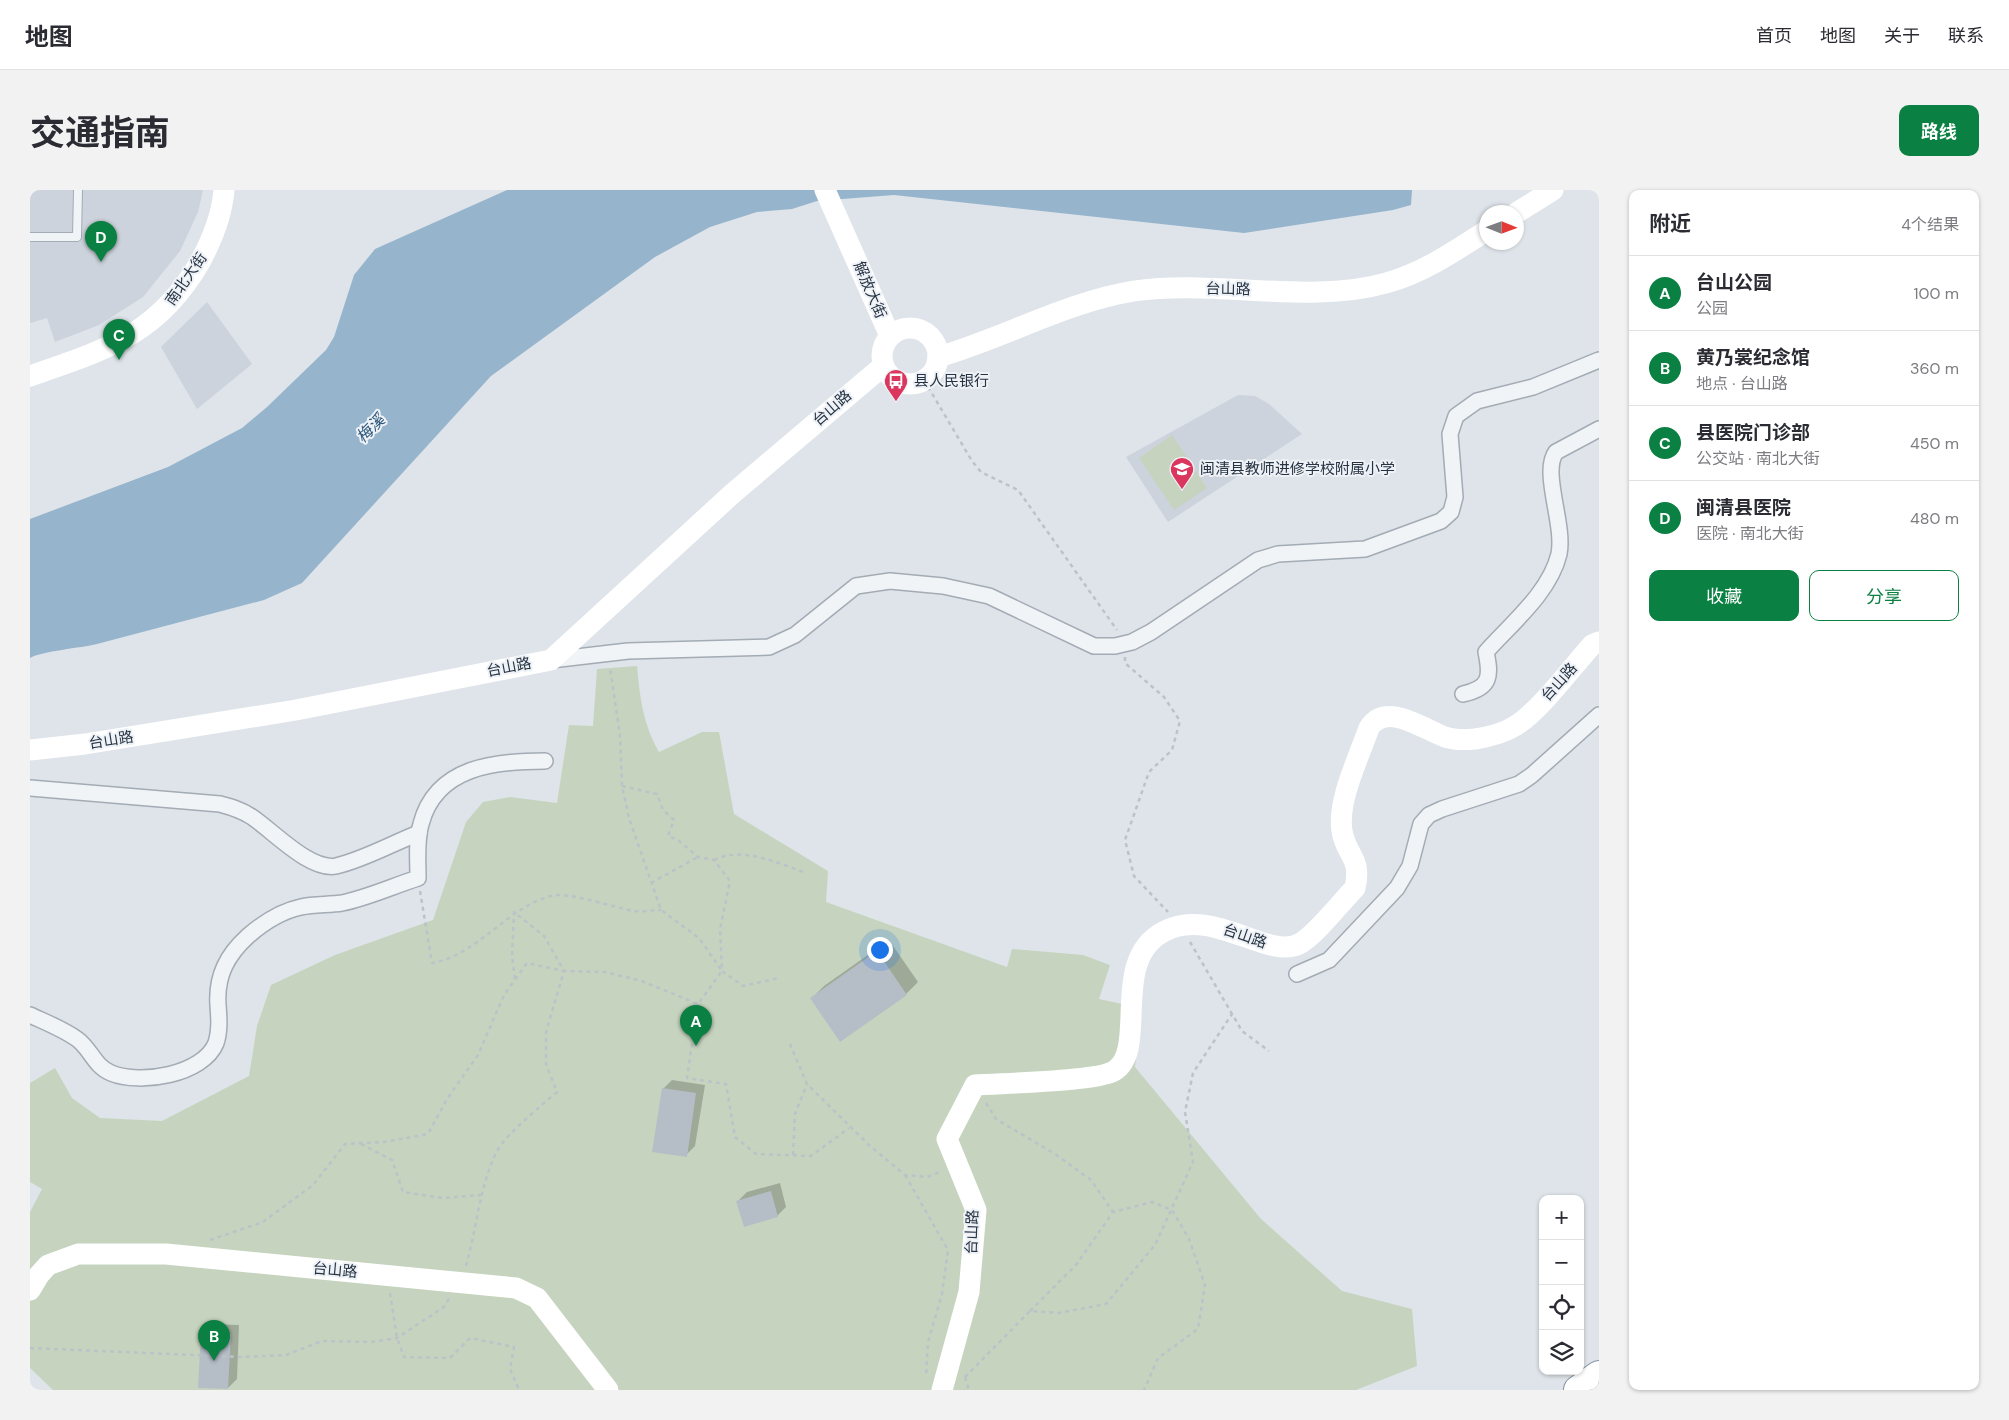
<!DOCTYPE html>
<html lang="zh">
<head>
<meta charset="utf-8">
<style>
  :root { --surface:#fff; --page:#f2f2f3; --text:#2b2b33; --muted:#7c7c81; --line:#e1e1e2; --accent:#0b8043 }
  body { margin:0; font-family:"DM Sans","Noto Sans SC",sans-serif; background:var(--page); color:var(--text) }
  .controls { position:absolute; right:15px; bottom:15px; display:grid; overflow:hidden; border-radius:10px; box-shadow:0 1px 4px #0004 }
  .controls button { width:45px; height:45px; display:grid; place-items:center; padding:0; border:0; border-bottom:1px solid var(--line); background:var(--surface); color:var(--text); font:25px sans-serif }
  .compass { position:absolute; left:1449px; top:15px; width:45px; height:45px; border-radius:50%; background:var(--surface); box-shadow:0 1px 4px #0004; rotate:91deg }
  .you { position:absolute; left:849px; top:759px; width:18px; height:18px; margin:-12px; border:4px solid #fff; border-radius:50%; background:#1a73e8; box-shadow:0 0 0 8px #1a73e833 }
  .badge { display:grid; place-items:center; width:32px; height:32px; border-radius:50%; background:var(--accent); color:#fff; font-size:16px; font-weight:700 }
  .pin { position:absolute; translate:-50% -41px; filter:drop-shadow(0 1px 2px #0008) }
  .pin::after { content:''; position:absolute; top:26px; width:18px; height:15px; background:inherit; clip-path:polygon(0 0,100% 0,50% 100%) }
  .list { margin:0; padding:0; list-style:none }
  h2 { display:flex; justify-content:space-between; align-items:center; height:65px; margin:0; padding:0 20px; font-size:21px }
  h2 small { font-size:16px; font-weight:400; color:var(--muted) }
  .list li { display:grid; grid-template-columns:32px 1fr auto; gap:15px; align-items:center; box-sizing:border-box; height:75px; padding:0 20px; border-top:1px solid var(--line) }
  .list b { display:block; font-size:19px; white-space:nowrap }
  .list p { margin:0; font-size:16px; white-space:nowrap; color:var(--muted) }
  .list em { font-size:16px; font-style:normal; color:var(--muted) }
  .actions { display:flex; gap:10px; padding:15px 20px }
  .actions a { flex:1; padding:11px 0; border:1px solid var(--accent); border-radius:10px; text-align:center; font-size:18px; color:var(--accent) }
  .actions .main { background:var(--accent); color:#fff }
  .icon { flex:none; width:28px; height:28px; fill:none; stroke:currentColor; stroke-width:2; stroke-linecap:round; stroke-linejoin:round }
  .map { position:relative; flex:none; width:1569px; height:1200px; overflow:hidden; border-radius:10px }
  header { display:flex; align-items:center; gap:30px; box-sizing:border-box; height:70px; padding:0 25px; background:var(--surface); border-bottom:1px solid var(--line) }
  header strong { font-size:24px }
  nav { display:flex; gap:28px; margin-inline-start:auto; font-size:18px }
  .intro { display:flex; align-items:center; justify-content:space-between; box-sizing:border-box; height:120px; padding:0 30px }
  h1 { margin:0; font-size:35px }
  .button { padding:12px 22px; border-radius:10px; background:var(--accent); color:#fff; font-size:18px; font-weight:700 }
  main { display:flex; gap:30px; padding:0 30px }
  aside { flex:1; background:var(--surface); border-radius:10px; box-shadow:0 1px 4px #0004 }
  .map>svg:first-child { display:block }
</style>
</head>
<body>
<header>
<strong>地图</strong>
<nav><a>首页</a><a>地图</a><a>关于</a><a>联系</a></nav>
</header>
<div class="intro"><h1>交通指南</h1><a class="button">路线</a></div>
<main>
<div class="map">
<svg width="1569" height="1200" viewBox="0 0 1569 1200">
  <rect width="100%" height="100%" fill="#dee4e9"/>
  <!-- built -->
  <g fill="#ccd3dc">
    <polygon points="0,0 173,0 168,22 150,61 113,107 69,135 25,152 17,128 0,133"/>
    <polygon points="177,112 222,174 167,219 131,157"/>
    <polygon points="1208,205 1225,206 1239,214 1272,244 1138,332 1096,267"/>
  </g>
  <!-- green -->
  <g fill="#c6d4bf">
    <polygon points="1142,245 1177,298 1144,320 1109,268"/>
    <path d="M607,476C610,508 613,534 629,562L672,542H689L704,624L798,681L796,712L977,777L982,759L1053,765L1080,775L1069,809L1111,818L1105,877L1231,1029L1312,1101L1382,1119L1387,1176L1326,1200H23L0,1178V1022L12,999L0,992V893L25,878L42,908L70,928L132,931L219,886L227,836L241,795L305,765L403,730L436,632L453,612L480,607L527,613L539,535L563,536L567,479Z"/>
  </g>
  <!-- water -->
  <path fill="#96b5cd" d="M477,0H1382L1381,15L1363,20L1214,43L864,5L787,11L762,19L727,22L680,37L625,67L461,186L272,393L234,410L67,454C51,458 12,461 0,468V329L138,277L212,238L237,217L296,160L304,147L324,85L345,59Z"/>
  <!-- shadow -->
  <g fill="#0003">
    <polygon points="859,750 888,792 876,804 782,808 794,796"/>
    <polygon points="642,890 675,895 665,956 656,965 633,899"/>
    <polygon points="750,993 756,1017 747,1026 708,1011 717,1002"/>
    <polygon points="181,1134 209,1135 207,1189 198,1198 172,1143"/>
  </g>
  <!-- building -->
  <g fill="#b5bdc7">
    <polygon points="847,761 877,805 810,852 780,808"/>
    <polygon points="632,898 666,903 657,967 622,962"/>
    <polygon points="741,1001 748,1027 714,1037 706,1011"/>
    <polygon points="171,1142 201,1144 198,1199 168,1198"/>
  </g>
  <g fill="none" stroke-linecap="round" stroke-linejoin="round">
    <!-- lane casing -->
    <g stroke="#a3abb4" stroke-width="10">
      <polyline id="lane" points="0,47 47,47 48,0"/>
    </g>
    <!-- street casing -->
    <g stroke="#a3abb4" stroke-width="18">
      <g id="street">
        <polyline points="521,470 598,461 739,457 765,445 826,396 860,391 913,396 959,406 1064,456 1085,456 1102,452 1121,442 1228,370 1248,364 1335,359 1411,331 1421,322 1425,307 1420,244 1426,226 1447,211 1503,197 1569,170"/>
        <path d="M1433,504C1461,498 1461,486 1456,462C1482,433 1520,402 1529,364C1535,334 1511,282 1526,262L1569,239"/>
        <path d="M0,598L190,614C201,617 212,620 222,627C243,641 280,681 306,676C333,670 363,653 389,643"/>
        <polyline points="1267,784 1299,770 1367,698 1380,676 1391,634 1399,625 1412,619 1489,594 1502,585 1569,525"/>
        <path d="M0,825C15,832 33,839 47,849C61,859 64,876 81,883C110,895 173,885 186,853C190,841 189,828 188,815C186,786 197,765 218,746C233,733 252,721 271,717C284,714 299,715 312,713C337,708 363,696 388,688C388,670 386,651 391,634C406,576 466,571 515,571"/>
      </g>
    </g>
    <!-- highway casing -->
    <g stroke="#8492a1" stroke-width="30">
      <polyline id="highway" points="1548,1200 1569,1185"/>
    </g>
    <!-- path -->
    <g stroke="#bcc2c8" stroke-width="2.5" stroke-dasharray="4 4" stroke-linecap="butt">
      <polyline points="894,190 942,271 951,282 988,300 1087,440"/>
      <polyline points="1095,467 1095,473 1134,507 1150,531 1142,560 1119,582 1095,650 1104,686 1138,722"/>
      <polyline points="592,596 627,604 633,620 644,630 638,646 648,650 668,667 684,670 700,691 690,739 692,781 713,796 749,788"/>
      <path d="M684,670C712,656 748,673 776,683"/>
      <polyline points="621,693 668,667"/>
      <path d="M390,701L402,773C448,765 476,718 521,706C538,701 585,718 604,721C613,722 622,720 631,720"/>
      <polyline points="1160,752 1212,841 1239,861"/>
      <polyline points="668,814 657,888 696,894 705,947 726,964 781,966 819,938"/>
      <polyline points="760,854 777,894 839,955 875,985 897,987 912,981"/>
      <polyline points="956,913 966,929 1025,964 1061,990 1083,1022"/>
      <polyline points="331,954 362,970 373,1002 413,1008 451,1005"/>
      <polyline points="763,965 765,924 777,894"/>
      <polyline points="875,985 918,1060 912,1104 898,1152 896,1187"/>
      <polyline points="180,1050 233,1032 283,995 315,954 354,952 398,944 417,909 448,865 474,805 497,773 534,781 514,746 484,722 482,765 485,790"/>
      <path d="M436,1076C447,1038 449,997 467,961C476,944 512,915 527,902L516,874V842L534,781L575,782L612,791L668,814L692,781L669,748L631,720L599,628L592,596L590,545L580,478"/>
      <polyline points="360,1103 367,1148 374,1167 420,1168 440,1148 484,1157 480,1179 489,1200"/>
      <polyline points="1000,1121 1046,1075 1083,1022 1122,1012 1142,1020 1159,1049 1175,1095 1168,1139 1128,1168 1114,1200"/>
      <polyline points="0,1158 210,1167 256,1165 292,1151 341,1152 367,1148 414,1117 419,1109"/>
      <polyline points="935,1187 1000,1121 1029,1123 1076,1114 1125,1055 1163,972 1155,922 1163,883 1202,824"/>
      <polyline points="935,1187 939,1200"/>
    </g>
    <!-- lane -->
    <use href="#lane" stroke="#f1f4f7" stroke-width="8"/>
    <!-- street -->
    <use href="#street" stroke="#f1f4f7" stroke-width="15"/>
    <!-- secondary -->
    <g stroke="#fff" stroke-width="21">
      <polyline points="795,0 860,146"/>
      <polyline points="1486,23 1523,0"/>
      <circle cx="880" cy="166" r="28"/>
      <path d="M908,167C974,148 1036,112 1104,101C1184,89 1279,115 1356,93C1393,83 1425,61 1456,41"/>
      <path d="M0,186C75,160 128,145 170,72C182,50 192,25 194,0"/>
      <polyline points="0,560 55,554 266,520 521,470 702,304 853,176"/>
      <polyline points="0,1100 9,1085 18,1075 48,1064 136,1064 486,1098 507,1108 578,1200"/>
      <path d="M912,1200L939,1102L946,1020L917,949L945,895C971,893 1065,892 1084,881C1119,860 1079,771 1133,742C1181,715 1237,770 1269,754C1285,746 1311,712 1325,698C1332,667 1316,666 1312,641C1307,611 1329,567 1339,538C1356,511 1393,539 1415,547C1424,550 1435,550 1445,549C1458,547 1474,543 1485,536C1509,522 1542,477 1562,455L1569,452"/>
    </g>
    <!-- highway -->
    <use href="#highway" stroke="#fff" stroke-width="28"/>
  </g>
  <!-- icons -->
  <defs>
    <g id="bus-pin" transform="scale(1.25)"><path d="M0 17L-7.5 6A9.5 9.5 0 1 1 7.5 6Z" fill="#db375e" stroke="#eef2f7"/><path d="M-5-6H5V4H4V6H2V4H-2V6H-4V4H-5ZM-3.5-4V0h7V-4ZM-3.5 1.2v1.5H-2V1.2ZM2 1.2v1.5H3.5V1.2Z" fill="#fff"/></g>
    <g id="school-pin" transform="scale(1.25)"><path d="M0 17L-7.5 6A9.5 9.5 0 1 1 7.5 6Z" fill="#db375e" stroke="#eef2f7"/><path d="M0-5L7-2L0 1L-7-2ZM-4 1L0 2.5L4 1V4Q0 6-4 4Z" fill="#fff"/></g>
  </defs>
  <g fill-rule="evenodd">
    <use href="#bus-pin" x="866" y="191"/>
    <use href="#school-pin" x="1152" y="279"/>
  </g>
  <g text-anchor="middle" stroke-width="4" stroke-linejoin="round" paint-order="stroke">
    <!-- street labels -->
    <g font-size="15" fill="#263342" stroke="#eef2f7">
      <text transform="translate(156 89) rotate(-55)" y="5">南北大街</text>
      <text transform="translate(1198 99) rotate(1)" y="5">台山路</text>
      <text transform="translate(840 100) rotate(67)" y="5">解放大街</text>
      <text transform="translate(802 218) rotate(-41)" y="5">台山路</text>
      <text transform="translate(479 477) rotate(-11)" y="5">台山路</text>
      <text transform="translate(1529 492) rotate(-48)" y="5">台山路</text>
      <text transform="translate(81 550) rotate(-9)" y="5">台山路</text>
      <text transform="translate(1215 746) rotate(19)" y="5">台山路</text>
      <text transform="translate(942 1042) rotate(-88)" y="5">台山路</text>
      <text transform="translate(305 1080) rotate(5)" y="5">台山路</text>
    </g>
    <!-- poi labels -->
    <g font-size="15" fill="#263342" stroke="#eef2f7" text-anchor="start">
      <text x="884" y="196">县人民银行</text>
      <text x="1170" y="284">闽清县教师进修学校附属小学</text>
    </g>
    <!-- water labels -->
    <g font-size="16" font-style="italic" fill="#2c567a" stroke="#eef2f7">
      <text transform="translate(340 238) rotate(-44)" y="6">梅溪</text>
    </g>
  </g>
</svg>
<div class="controls">
<button>+</button>
<button>−</button>
<button><svg class="icon" aria-label="locate" viewBox="0 0 24 24"><circle cx="12" cy="12" r="6"/><path d="M12 2v4M12 18v4M2 12h4M18 12h4"/></svg></button>
<button><svg class="icon" aria-label="layers" viewBox="0 0 24 24"><path d="M12 4l9 5-9 5-9-5zM3 14l9 5 9-5"/></svg></button>
</div>
<svg class="compass" viewBox="-18 -18 36 36"><path d="M0-13l5 13h-10z" fill="#e53935"/><path d="M0 13l5-13h-10z" fill="#7c7c81"/></svg>
<div class="you"></div>
<div class="pin badge" style="left:666px;top:856px">A</div>
<div class="pin badge" style="left:184px;top:1171px">B</div>
<div class="pin badge" style="left:89px;top:170px">C</div>
<div class="pin badge" style="left:71px;top:72px">D</div>
</div>
<aside>
<h2>附近<small>4个结果</small></h2>
<ul class="list">
<li><span class="badge">A</span><div><b>台山公园</b><p>公园</p></div><em>100 m</em></li>
<li><span class="badge">B</span><div><b>黄乃裳纪念馆</b><p>地点 · 台山路</p></div><em>360 m</em></li>
<li><span class="badge">C</span><div><b>县医院门诊部</b><p>公交站 · 南北大街</p></div><em>450 m</em></li>
<li><span class="badge">D</span><div><b>闽清县医院</b><p>医院 · 南北大街</p></div><em>480 m</em></li>
</ul>
<div class="actions"><a class="main">收藏</a><a>分享</a></div>
</aside>
</main>
</body>
</html>
